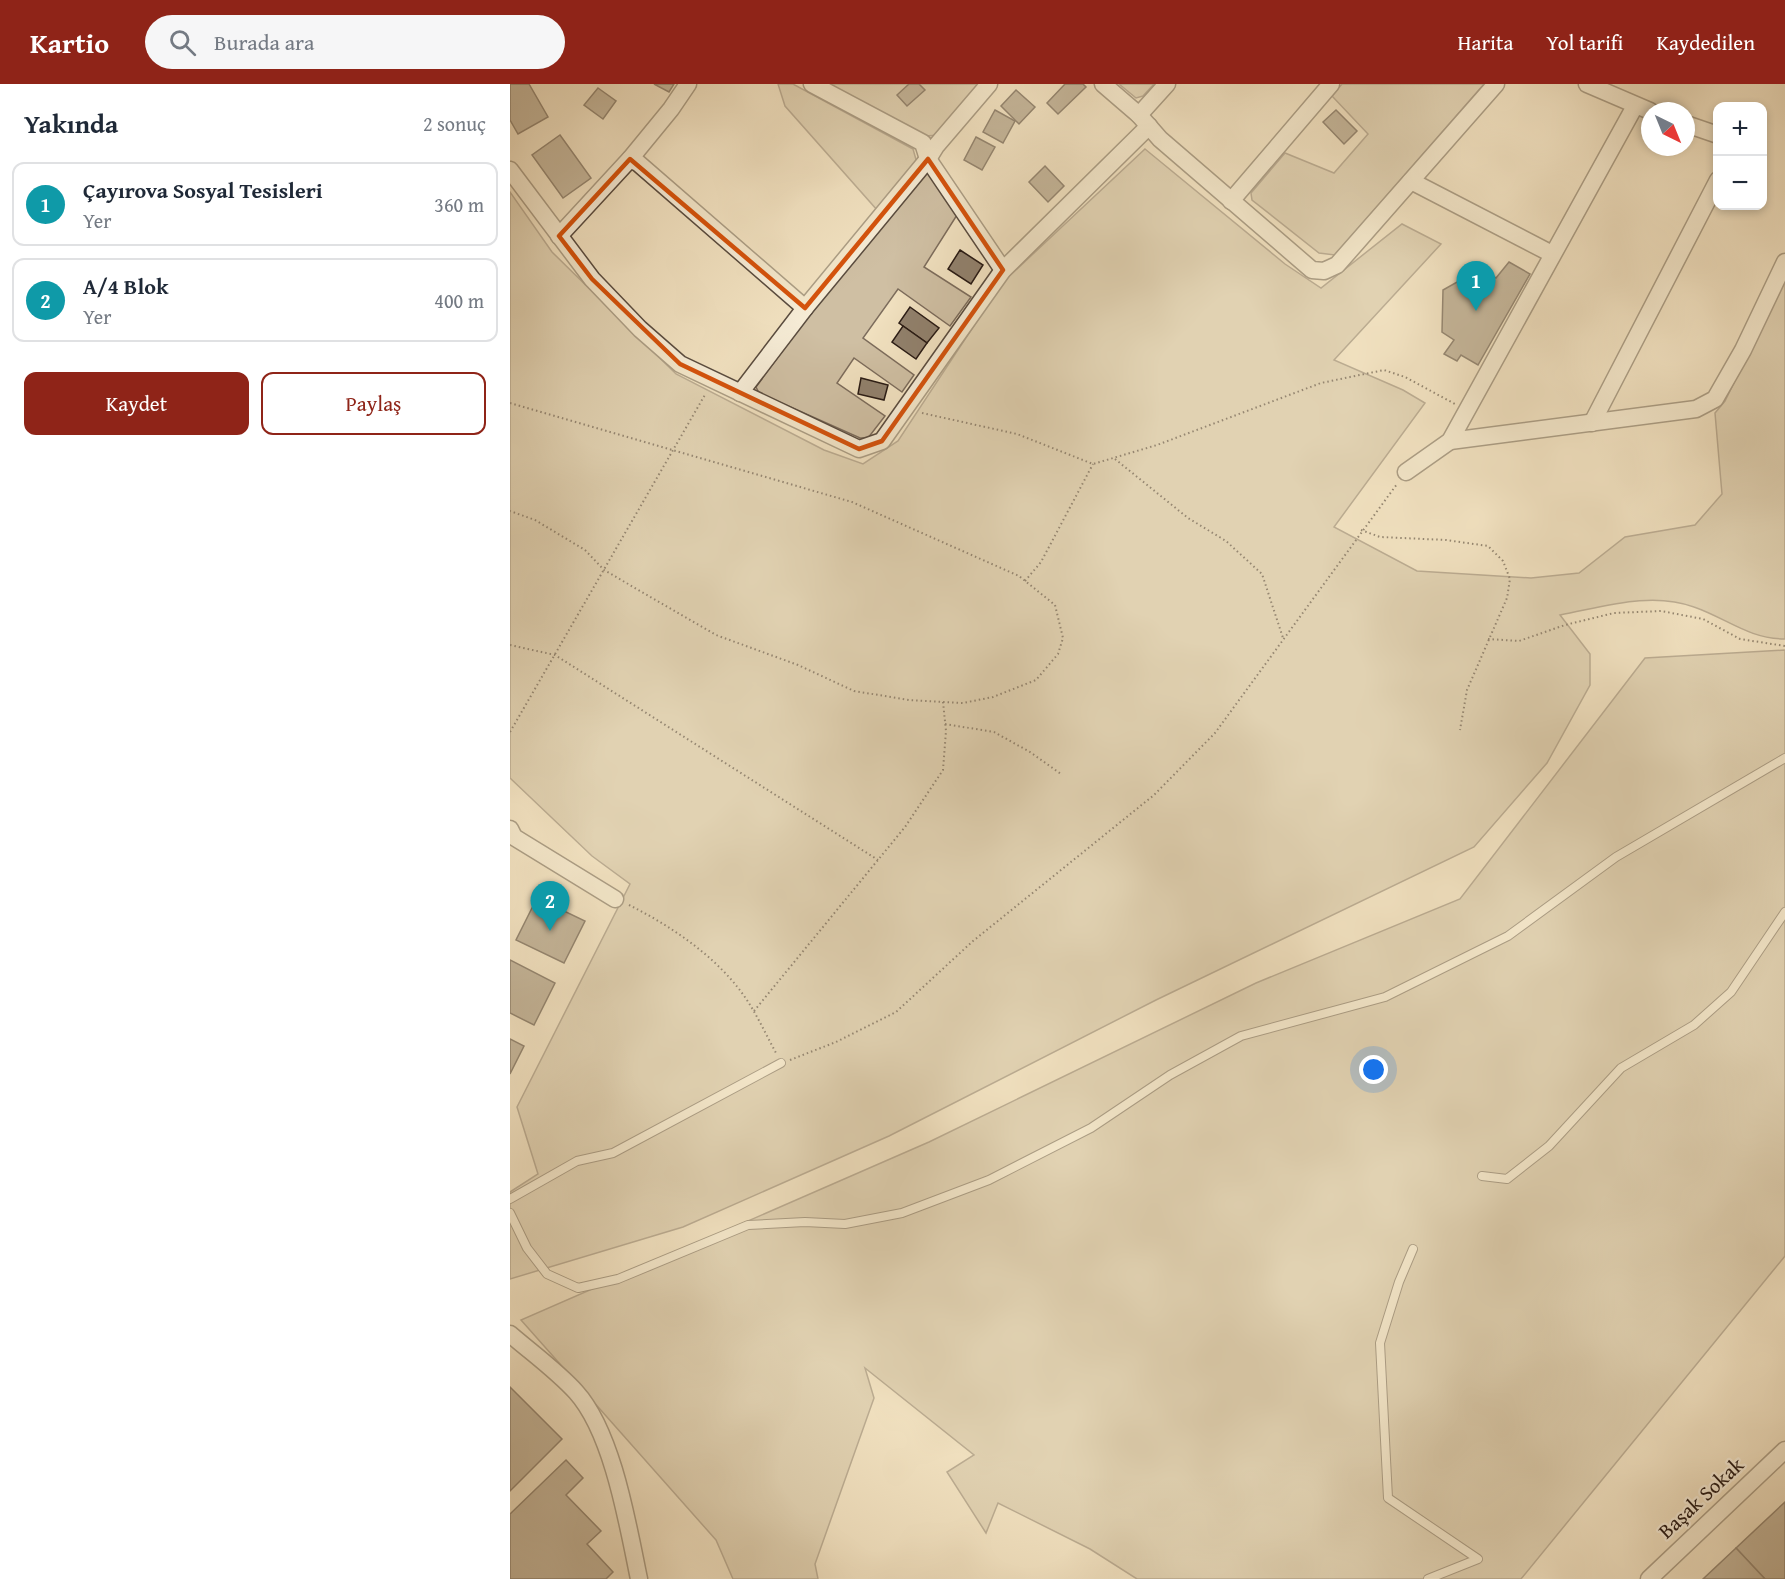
<!DOCTYPE html>
<html lang="tr">
<head>
<meta charset="utf-8">
<style>
  :root { --surface:#fff; --page:#f6f6f7; --text:#1f2937; --muted:#747a83; --line:#e0e1e3; --accent:#8f2418 }
  body { margin:0; font-family:"Gentium Book Plus",serif; background:var(--page); color:var(--text) }
  .controls { position:absolute; right:18px; top:18px; display:grid; overflow:hidden; border-radius:12px; box-shadow:0 3px 9px #0003 }
  .controls button { width:54px; height:54px; display:grid; place-items:center; padding:0; border:0; border-bottom:2px solid var(--line); background:var(--surface); color:var(--text); font:30px sans-serif }
  .compass { position:absolute; left:1131px; top:18px; width:54px; height:54px; border-radius:50%; background:var(--surface); box-shadow:0 3px 9px #0003; rotate:137deg }
  .you { position:absolute; left:864px; top:986px; width:21px; height:21px; margin:-15px; border:4px solid #fff; border-radius:50%; background:#1a73e8; box-shadow:0 0 0 9px #1a73e833 }
  .badge { display:grid; place-items:center; width:39px; height:39px; border-radius:50%; background:var(--accent); color:#fff; font-size:20px; font-weight:700 }
  .pin { position:absolute; translate:-50% -50px; filter:drop-shadow(0 2px 3px #0008) }
  .pin::after { content:''; position:absolute; top:32px; width:21px; height:18px; background:inherit; clip-path:polygon(0 0,100% 0,50% 100%) }
  .list { margin:0; padding:0; list-style:none }
  h2 { display:flex; justify-content:space-between; align-items:center; height:78px; margin:0; padding:0 24px; font-size:26px }
  h2 small { font-size:20px; font-weight:400; color:var(--muted) }
  .list li { display:grid; grid-template-columns:39px 1fr auto; gap:18px; align-items:center; box-sizing:border-box; height:84px; margin:0 12px 12px; padding:0 12px; border:2px solid var(--line); border-radius:12px }
  .list b { display:block; font-size:22px; white-space:nowrap }
  .list p { margin:0; font-size:20px; white-space:nowrap; color:var(--muted) }
  .list em { font-size:20px; font-style:normal; color:var(--muted) }
  .actions { display:flex; gap:12px; padding:18px 24px }
  .actions a { flex:1; padding:14px 0; border:2px solid var(--accent); border-radius:12px; text-align:center; font-size:21px; color:var(--accent) }
  .actions .main { background:var(--accent); color:#fff }
  .icon { flex:none; width:33px; height:33px; fill:none; stroke:currentColor; stroke-width:2; stroke-linecap:round; stroke-linejoin:round }
  .map { position:relative; flex:none; width:1275px; height:1495px; overflow:hidden }
  header { display:flex; align-items:center; gap:36px; box-sizing:border-box; height:84px; padding:0 30px; background:var(--accent); color:#fff }
  header strong { font-size:28px }
  nav { display:flex; gap:33px; margin-inline-start:auto; font-size:21px }
  .search { width:420px; height:54px; background:var(--page); display:flex; align-items:center; gap:15px; box-sizing:border-box; padding:0 21px; border-radius:33px; color:var(--muted); font-size:22px }
  main { display:flex }
  aside { flex:1; background:var(--surface) }
  .map>svg:first-child { display:block }
</style>
</head>
<body>
<header>
<strong>Kartio</strong>
<div class="search"><svg class="icon" aria-label="search" viewBox="0 0 24 24"><circle cx="10" cy="10" r="6"/><path d="M15 15l6 6"/></svg>Burada ara</div>
<nav><a>Harita</a><a>Yol tarifi</a><a>Kaydedilen</a></nav>
</header>
<main>
<aside>
<h2>Yakında<small>2 sonuç</small></h2>
<ul class="list">
<li><span class="badge" style="background:#0f9aa8">1</span><div><b>Çayırova Sosyal Tesisleri</b><p>Yer</p></div><em>360 m</em></li>
<li><span class="badge" style="background:#0f9aa8">2</span><div><b>A/4 Blok</b><p>Yer</p></div><em>400 m</em></li>
</ul>
<div class="actions"><a class="main">Kaydet</a><a>Paylaş</a></div>
</aside>
<div class="map">
<svg width="1275" height="1495" viewBox="0 0 1275 1495">
  <rect width="100%" height="100%" fill="#f1e1c0"/>
  <filter id="stains"><feTurbulence type="fractalNoise" baseFrequency=".00333" numOctaves="4"/><feColorMatrix values="0 0 0 0 .2 0 0 0 0 .09 0 0 0 0 .02 0 0 0 .5 -.17"/></filter>
  <radialGradient id="worn" r=".72"><stop offset=".6" stop-color="#630" stop-opacity="0"/><stop offset="1" stop-color="#630" stop-opacity=".3"/></radialGradient>
  <!-- green -->
  <g fill="#cfbfa3" stroke="#7c6c5c" stroke-width="1.5">
    <polygon points="268,0 283,0 403,65 407,79 368,127 275,22"/>
    <polygon points="319,0 473,0 429,51 415,52"/>
    <polygon points="609,0 644,0 633,12 626,14"/>
    <polygon points="832,0 974,0 825,171 809,169 742,116 741,109 775,69 824,89 858,50 822,12"/>
    <path d="M635,65L775,180L811,204L892,140L931,160L824,276L893,306L915,319L824,443L907,487L1021,494L1069,489L1115,453L1185,441L1212,410L1205,329L1215,317L1275,195V555C1239,555 1216,534 1184,523C1141,507 1093,523 1050,531L1080,570V601L1037,679L964,763L646,916L379,1052L173,1143L0,1195V1108L28,1090L7,1023L120,800L82,772L0,694V108L42,168L166,290L314,366L353,380L388,357L492,199Z"/>
    <polygon points="417,86 447,131 414,183 461,213 440,242 388,205 353,254 404,291 392,308 344,274 327,299 375,332 358,354 350,354 249,309 246,303 299,231"/>
    <polygon points="1275,566 1275,1172 1011,1495 627,1495 580,1465 488,1419 476,1449 437,1388 464,1371 355,1284 364,1314 305,1480 308,1495 223,1495 206,1456 11,1236 419,1058 746,899 950,815 1135,574"/>
  </g>
  <!-- building -->
  <g fill="#91816d" stroke="#281a14" stroke-width="1.5">
    <polygon points="0,0 19,0 38,33 8,50 0,36"/>
    <polygon points="144,0 164,0 159,8"/>
    <polygon points="399,0 409,0 415,6 397,22 387,11"/>
    <polygon points="555,0 573,0 576,3 548,30 537,19"/>
    <polygon points="88,4 106,17 93,35 74,21"/>
    <polygon points="506,6 525,23 509,40 491,22"/>
    <polygon points="485,26 505,37 493,59 473,48"/>
    <polygon points="826,26 847,47 834,60 813,38"/>
    <polygon points="50,51 81,94 53,114 22,71"/>
    <polygon points="466,53 485,63 472,86 454,76"/>
    <polygon points="535,82 554,102 538,118 519,98"/>
    <polygon points="450,166 473,181 461,200 438,185"/>
    <polygon points="999,178 1020,190 968,281 951,271 947,277 934,270 944,256 932,248 933,206 970,185 986,194"/>
    <polygon points="400,223 429,244 417,259 389,239"/>
    <polygon points="393,242 417,259 406,275 382,258"/>
    <polygon points="351,294 378,301 374,316 348,310"/>
    <polygon points="27,814 75,837 54,879 6,856"/>
    <polygon points="0,876 45,899 24,941 0,929"/>
    <polygon points="0,955 14,962 0,990"/>
    <polygon points="0,1303 52,1355 0,1407"/>
    <polygon points="56,1376 73,1394 56,1411 91,1447 77,1460 103,1488 96,1495 0,1495 0,1430"/>
    <polygon points="1275,1418 1275,1495 1255,1495 1226,1464"/>
    <polygon points="1226,1464 1255,1495 1193,1495"/>
  </g>
  <g fill="none" stroke-linecap="round" stroke-linejoin="round">
    <!-- service casing -->
    <g stroke="#5a4c3f" stroke-width="10">
      <g id="service">
        <polyline points="972,1092 997,1095 1039,1062 1111,984 1184,941 1221,908 1275,828"/>
        <polyline points="0,1115 67,1077 103,1069 271,979"/>
        <polyline points="0,1129 17,1164 37,1190 68,1204 108,1195 238,1141 295,1138 335,1140 392,1129 479,1096 581,1044 660,991 731,952 875,913 998,852 1106,773 1275,674"/>
        <polyline points="903,1165 889,1198 870,1259 878,1414 968,1475 918,1495"/>
      </g>
    </g>
    <!-- minor casing -->
    <g stroke="#5a4c3f" stroke-width="19">
      <g id="minor">
        <polyline points="302,0 413,59 418,75 493,186"/>
        <polyline points="593,0 629,31 650,55 802,186 814,187 827,181 986,0"/>
        <polyline points="1077,0 1140,27"/>
        <polyline points="629,31 657,0"/>
        <polyline points="1176,40 1208,51"/>
        <polyline points="120,75 128,79 295,224"/>
        <polyline points="0,86 82,195 130,245 170,280 349,365 372,357 493,186 639,42"/>
        <polyline points="901,97 1042,170"/>
        <polyline points="721,117 821,0"/>
        <polyline points="49,152 120,75 161,25 178,0"/>
        <polyline points="230,309 295,224 418,75 426,62 479,0"/>
        <polyline points="1082,339 1208,96"/>
        <polyline points="940,357 1186,325 1205,315 1233,266 1275,178"/>
        <polyline points="896,388 940,357 1125,22"/>
        <polyline points="0,745 4,753 105,815"/>
        <path d="M0,1250C22,1269 47,1287 66,1308C103,1349 118,1442 129,1495"/>
        <polyline points="1139,1495 1275,1366"/>
      </g>
    </g>
    <!-- path -->
    <g stroke="#281a14" stroke-width="2" stroke-dasharray="1.5 3" stroke-linecap="butt">
      <polyline points="0,319 342,418 509,492 545,521 553,554 548,570 526,596 483,613 453,619 399,616 344,607 288,581 206,551 94,486 75,466 25,436 0,427"/>
      <polyline points="412,329 507,350 583,380 647,361 811,299 874,286 895,293 945,320"/>
      <polyline points="605,375 678,434 716,457 752,490 773,554"/>
      <polyline points="851,446 870,453 936,456 978,462 993,477 1000,495 997,514 957,606 950,646"/>
      <polyline points="515,497 531,478 583,380"/>
      <polyline points="978,555 1009,557 1055,541 1104,529 1151,527 1193,535 1230,555 1275,562"/>
      <polyline points="0,561 45,571 368,776"/>
      <polyline points="435,640 484,648 520,668 551,690"/>
      <polyline points="0,648 196,309"/>
      <path d="M119,821C159,841 201,869 229,905C244,924 254,947 266,969"/>
      <polyline points="244,927 395,743 433,686 436,647 433,618"/>
      <polyline points="280,976 326,958 386,928 463,857 644,711 705,649 887,400"/>
    </g>
    <!-- service -->
    <use href="#service" stroke="#f6ecd6" stroke-width="8"/>
    <!-- minor -->
    <use href="#minor" stroke="#f6ecd6" stroke-width="16"/>
  </g>
  <!-- marked area -->
  <path d="M0 0H1275V1495H0ZM120,75L295,224L418,75L493,186L372,357L349,365L170,280L82,195L49,152Z" fill="#f1e1c0" fill-opacity=".55" fill-rule="evenodd"/>
  <path fill="none" stroke="#d5530d" stroke-width="4.5" stroke-linejoin="round" d="M120,75L295,224L418,75L493,186L372,357L349,365L170,280L82,195L49,152Z"/>
  <g text-anchor="middle" stroke-width="4.5" stroke-linejoin="round" paint-order="stroke">
    <!-- street labels -->
    <g font-size="21" fill="#281a14" stroke="#f6ecd6">
      <text transform="translate(1191 1414) rotate(-43)" y="7">Başak Sokak</text>
    </g>
  </g>
  <rect width="100%" height="100%" filter="url(#stains)"/>
  <rect width="100%" height="100%" fill="url(#worn)"/>
</svg>
<div class="controls">
<button>+</button>
<button>−</button>
</div>
<svg class="compass" viewBox="-18 -18 36 36"><path d="M0-13l5 13h-10z" fill="#e53935"/><path d="M0 13l5-13h-10z" fill="#747a83"/></svg>
<div class="you"></div>
<div class="pin badge" style="left:966px;top:227px;background:#0f9aa8">1</div>
<div class="pin badge" style="left:40px;top:847px;background:#0f9aa8">2</div>
</div>
</main>
</body>
</html>
